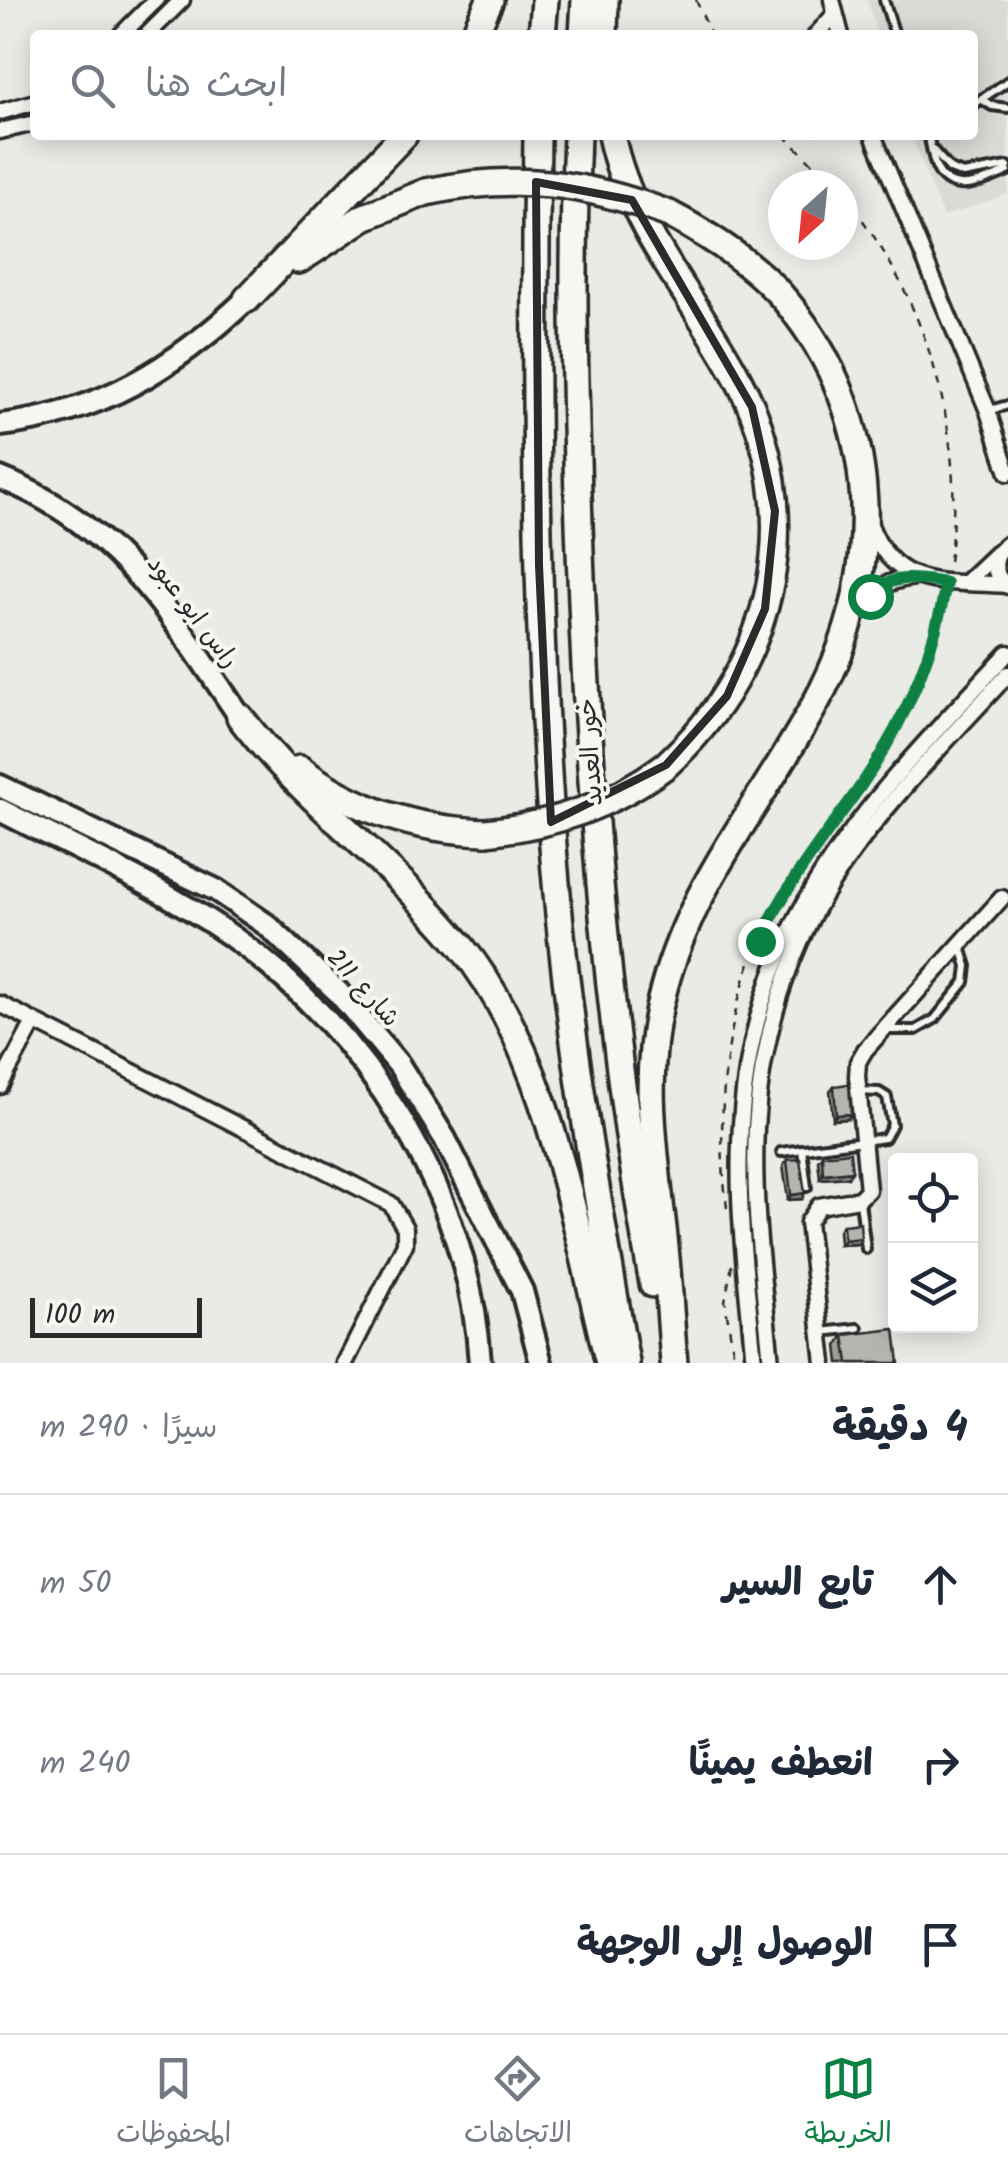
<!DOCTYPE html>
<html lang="ar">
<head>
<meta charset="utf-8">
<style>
  :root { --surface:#fff; --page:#f6f6f7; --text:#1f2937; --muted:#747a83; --line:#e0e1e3; --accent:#0b8043 }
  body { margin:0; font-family:Kalam,"Playpen Sans Arabic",sans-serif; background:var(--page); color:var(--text); direction:rtl }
  .controls { position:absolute; right:30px; bottom:30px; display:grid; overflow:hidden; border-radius:10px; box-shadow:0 5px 25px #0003 }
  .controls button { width:90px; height:90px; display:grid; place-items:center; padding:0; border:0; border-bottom:2px solid var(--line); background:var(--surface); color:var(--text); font:50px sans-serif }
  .compass { position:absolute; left:768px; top:170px; width:90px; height:90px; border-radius:50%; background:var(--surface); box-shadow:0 5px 25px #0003; rotate:207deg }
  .scale { position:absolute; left:30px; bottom:25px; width:172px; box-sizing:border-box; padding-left:10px; border:5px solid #2b2b2b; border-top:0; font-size:28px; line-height:35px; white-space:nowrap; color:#2b2b2b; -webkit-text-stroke:8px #f6f6f2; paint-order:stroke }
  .stop { position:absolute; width:30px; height:30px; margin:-22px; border:8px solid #0b8043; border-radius:50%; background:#fff }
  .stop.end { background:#0b8043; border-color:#fff; box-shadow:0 2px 10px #0008 }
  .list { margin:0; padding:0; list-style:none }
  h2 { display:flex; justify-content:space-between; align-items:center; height:130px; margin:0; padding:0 40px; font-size:42px }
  h2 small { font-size:32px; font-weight:400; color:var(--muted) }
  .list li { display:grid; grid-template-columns:65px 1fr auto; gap:30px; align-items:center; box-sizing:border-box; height:180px; padding:0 40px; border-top:2px solid var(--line) }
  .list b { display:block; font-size:38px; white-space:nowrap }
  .list em { font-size:32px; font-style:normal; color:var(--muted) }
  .icon { flex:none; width:55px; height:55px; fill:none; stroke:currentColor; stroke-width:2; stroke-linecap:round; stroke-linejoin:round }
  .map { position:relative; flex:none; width:1008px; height:1363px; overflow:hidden; direction:ltr }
  .search { position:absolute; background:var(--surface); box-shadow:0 5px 25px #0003; left:30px; right:30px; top:30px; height:110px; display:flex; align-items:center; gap:25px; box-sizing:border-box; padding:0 35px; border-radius:10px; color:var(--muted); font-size:38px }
  .sheet { height:670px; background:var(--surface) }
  nav { display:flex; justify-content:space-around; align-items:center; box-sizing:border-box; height:140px; border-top:2px solid var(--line); background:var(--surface); font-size:28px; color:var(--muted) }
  nav a { display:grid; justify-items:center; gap:5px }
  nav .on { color:var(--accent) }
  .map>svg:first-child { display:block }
</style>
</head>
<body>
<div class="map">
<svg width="1008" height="1363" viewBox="0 0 1008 1363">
  <rect width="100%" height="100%" fill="#eaeae6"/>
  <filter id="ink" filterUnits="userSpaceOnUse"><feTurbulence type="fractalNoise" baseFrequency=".01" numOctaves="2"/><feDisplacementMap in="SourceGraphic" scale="20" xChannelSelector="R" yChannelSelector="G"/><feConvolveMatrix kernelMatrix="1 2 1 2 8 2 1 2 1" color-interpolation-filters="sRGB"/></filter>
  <g filter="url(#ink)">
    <!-- built -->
    <polygon fill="#dadad6" points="867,0 1008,0 1008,194 943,217 911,135 973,135 973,35 877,35"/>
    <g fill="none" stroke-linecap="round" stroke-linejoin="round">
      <!-- lane casing -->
      <g stroke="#2b2b2b" stroke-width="14">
        <g id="lane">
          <polyline points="884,0 895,35"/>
          <polyline points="981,99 992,106 1008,108"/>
          <polyline points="973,105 1008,81"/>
          <path d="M928,135C931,145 932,157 936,167C950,199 985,181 1008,171"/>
          <polyline points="933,150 950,169 963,174 1008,166"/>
          <polyline points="990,410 1008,405"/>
          <polyline points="885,1030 916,1030 935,1019 965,982 967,966 961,947"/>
          <polyline points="802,1149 807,1187"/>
          <polyline points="781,1152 885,1138 892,1125 887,1097 879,1092 859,1091"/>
          <polyline points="860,1201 866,1249"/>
          <polyline points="821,1332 858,1328"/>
        </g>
      </g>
      <!-- street casing -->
      <g stroke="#2b2b2b" stroke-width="21">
        <g id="street">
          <polyline points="832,0 841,35"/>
          <polyline points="121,35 156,0"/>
          <polyline points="147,35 182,0"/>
          <polyline points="816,35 835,14"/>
          <polyline points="0,112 35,102"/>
          <polyline points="0,131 35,123"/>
          <polyline points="873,135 988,411 1008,473"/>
          <path d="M870,525C896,593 947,580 1006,585"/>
          <path d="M1008,544C991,555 991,575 1008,586"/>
          <polyline points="965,583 997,553"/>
          <path d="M860,611C874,588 886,581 914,577"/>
          <polyline points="0,1004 391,1204 405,1228 405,1244 345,1363"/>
          <polyline points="0,1086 34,1022"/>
          <path d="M754,1363C748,1291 737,1217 740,1144C748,918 865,807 1008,653"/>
          <path d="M771,1363C764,1285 752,1206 756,1128C761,1039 789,944 840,870C888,799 951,737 1008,674"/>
          <polyline points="824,1363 808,1222 819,1206 859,1199 868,1190 857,1076 858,1062 865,1050 1002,898"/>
        </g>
      </g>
      <!-- secondary casing -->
      <g stroke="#2b2b2b" stroke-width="28">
        <g id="secondary">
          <path d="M0,425C100,414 175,367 247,299"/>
          <path d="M0,478C117,523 173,618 240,717"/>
          <polyline points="0,786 216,890 267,925 338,992 399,1065 445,1139 522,1291 541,1363"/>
          <path d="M0,810C76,849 156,884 227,933C365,1029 470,1193 480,1363"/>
        </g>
      </g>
      <!-- highway casing -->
      <g stroke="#2b2b2b" stroke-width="32">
        <g id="highway">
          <polyline points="474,35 490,0"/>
          <polyline points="542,35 545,0"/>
          <polyline points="583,35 585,0"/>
          <polyline points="604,35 605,0"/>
          <path d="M537,135C534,372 535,609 553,846C566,1019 596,1192 626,1363"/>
          <path d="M577,135C571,274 575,413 580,552C589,798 609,1043 653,1284"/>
          <path d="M611,135C630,228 694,296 737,377C809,512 777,664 666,765"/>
          <path d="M669,214C709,235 748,260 779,293C877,403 889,558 823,689C772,790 694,876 664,988C642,1066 653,1141 662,1220C668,1267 670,1315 674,1363"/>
          <polyline points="299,260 364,217 426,192"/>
          <polyline points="247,299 404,135"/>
          <path d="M240,717C304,801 393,863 460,945C551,1055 574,1227 609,1363"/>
          <path d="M300,769C354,810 418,830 486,832"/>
        </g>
      </g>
      <!-- path -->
      <g stroke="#2b2b2b" stroke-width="2.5" stroke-dasharray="8 8" stroke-linecap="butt">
        <polyline points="696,0 711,35"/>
        <polyline points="784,135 834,185"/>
        <path d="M843,195C927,295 969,438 948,568"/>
        <path d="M727,1208C713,1099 728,976 790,883C816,842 849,806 875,765C908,712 930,656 944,595"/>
        <polyline points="732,1265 725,1301 735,1363"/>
      </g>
      <!-- lane -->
      <use href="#lane" stroke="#f6f6f2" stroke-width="6"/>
      <!-- street -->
      <use href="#street" stroke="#f6f6f2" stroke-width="14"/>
      <!-- secondary -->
      <use href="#secondary" stroke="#f6f6f2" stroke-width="20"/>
      <!-- highway -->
      <use href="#highway" stroke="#f6f6f2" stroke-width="25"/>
      <!-- highway-bridge casing -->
      <g stroke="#2b2b2b" stroke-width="32" stroke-linecap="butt">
        <g id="highway-bridge">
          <path d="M426,192C514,173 585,182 669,214"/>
          <path d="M486,832C554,825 611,806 666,765"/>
        </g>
      </g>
      <!-- highway-bridge -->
      <use href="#highway-bridge" stroke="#f6f6f2" stroke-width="25"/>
    </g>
    <!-- wall -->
    <g fill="#9b9b98" stroke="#2b2b2b" stroke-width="2.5">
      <polygon points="834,1086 848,1119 833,1120 830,1091"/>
      <polygon points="822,1155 848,1177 820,1179 818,1160"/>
      <polygon points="787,1160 802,1199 788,1200 783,1166"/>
      <polygon points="843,1225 861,1238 858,1244 840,1245 839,1230"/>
      <polygon points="844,1335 899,1363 839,1363 837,1346"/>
    </g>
    <!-- shaded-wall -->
    <g fill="#7e7e7c" stroke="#2b2b2b" stroke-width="2.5">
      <polygon points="851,1114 848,1119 833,1120 836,1115"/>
      <polygon points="852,1171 848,1177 820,1179 823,1174"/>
      <polygon points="805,1193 802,1199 788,1200 791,1195"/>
      <polygon points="861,1238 858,1244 840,1245 844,1240"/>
    </g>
    <!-- building -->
    <g fill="#b4b4b1" stroke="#2b2b2b" stroke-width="2.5">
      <polygon points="849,1084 851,1114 836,1115 834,1086"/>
      <polygon points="850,1152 852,1171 823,1174 822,1155"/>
      <polygon points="800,1159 805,1193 791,1195 787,1160"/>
      <polygon points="860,1223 861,1238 844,1240 843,1225"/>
      <polygon points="895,1329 899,1363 848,1363 844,1335"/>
    </g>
  </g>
  <g fill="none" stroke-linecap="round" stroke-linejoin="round" filter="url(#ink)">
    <!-- route -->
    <path stroke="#0b8043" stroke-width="12" d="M760,941C786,884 824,838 860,787C902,726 934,656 946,583C918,579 892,572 870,596"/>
  </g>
  <!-- marked area -->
  <path fill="none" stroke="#2b2b2b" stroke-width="8" stroke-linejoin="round" d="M536,182L632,200L752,407L775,511L765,609L727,696L666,765L551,822L539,565Z"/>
  <g text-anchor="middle" stroke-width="8" stroke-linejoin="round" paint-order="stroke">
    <!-- street labels -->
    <g font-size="25" fill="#2b2b2b" stroke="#f6f6f2">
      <text transform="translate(194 611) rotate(53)" y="9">راس ابو عبود</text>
      <text transform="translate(589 752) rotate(-94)" y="9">خور العديد</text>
      <text transform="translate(364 987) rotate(48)" y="9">شارع 211</text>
    </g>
  </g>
</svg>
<div class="controls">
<button><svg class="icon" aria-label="locate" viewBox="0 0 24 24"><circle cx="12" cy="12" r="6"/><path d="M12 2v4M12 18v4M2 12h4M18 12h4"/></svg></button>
<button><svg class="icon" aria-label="layers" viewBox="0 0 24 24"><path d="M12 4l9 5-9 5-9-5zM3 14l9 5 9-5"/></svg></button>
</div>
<svg class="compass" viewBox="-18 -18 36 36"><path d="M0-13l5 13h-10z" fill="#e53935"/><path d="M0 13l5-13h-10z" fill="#747a83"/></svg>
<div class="scale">100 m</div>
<div class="stop" style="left:870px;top:596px"></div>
<div class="stop end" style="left:760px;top:941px"></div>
<div class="search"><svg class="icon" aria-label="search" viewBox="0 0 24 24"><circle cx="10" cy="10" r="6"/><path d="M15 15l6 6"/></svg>ابحث هنا</div>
</div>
<section class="sheet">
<h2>4 دقيقة<small>سيرًا · 290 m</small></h2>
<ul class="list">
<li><svg class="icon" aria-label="ahead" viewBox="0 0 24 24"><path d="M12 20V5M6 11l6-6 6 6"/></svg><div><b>تابع السير</b></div><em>50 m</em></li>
<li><svg class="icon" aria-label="right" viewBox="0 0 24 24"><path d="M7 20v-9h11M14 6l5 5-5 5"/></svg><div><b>انعطف يمينًا</b></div><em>240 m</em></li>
<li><svg class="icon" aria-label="arrive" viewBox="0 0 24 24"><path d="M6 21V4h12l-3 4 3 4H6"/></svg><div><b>الوصول إلى الوجهة</b></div></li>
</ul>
</section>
<nav>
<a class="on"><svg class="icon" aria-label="map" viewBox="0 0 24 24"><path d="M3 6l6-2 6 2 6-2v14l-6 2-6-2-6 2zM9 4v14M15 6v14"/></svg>الخريطة</a>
<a><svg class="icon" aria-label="directions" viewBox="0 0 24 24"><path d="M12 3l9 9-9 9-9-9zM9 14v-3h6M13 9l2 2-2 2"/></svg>الاتجاهات</a>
<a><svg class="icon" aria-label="saved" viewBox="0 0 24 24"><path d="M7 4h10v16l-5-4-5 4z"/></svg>المحفوظات</a>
</nav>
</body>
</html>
